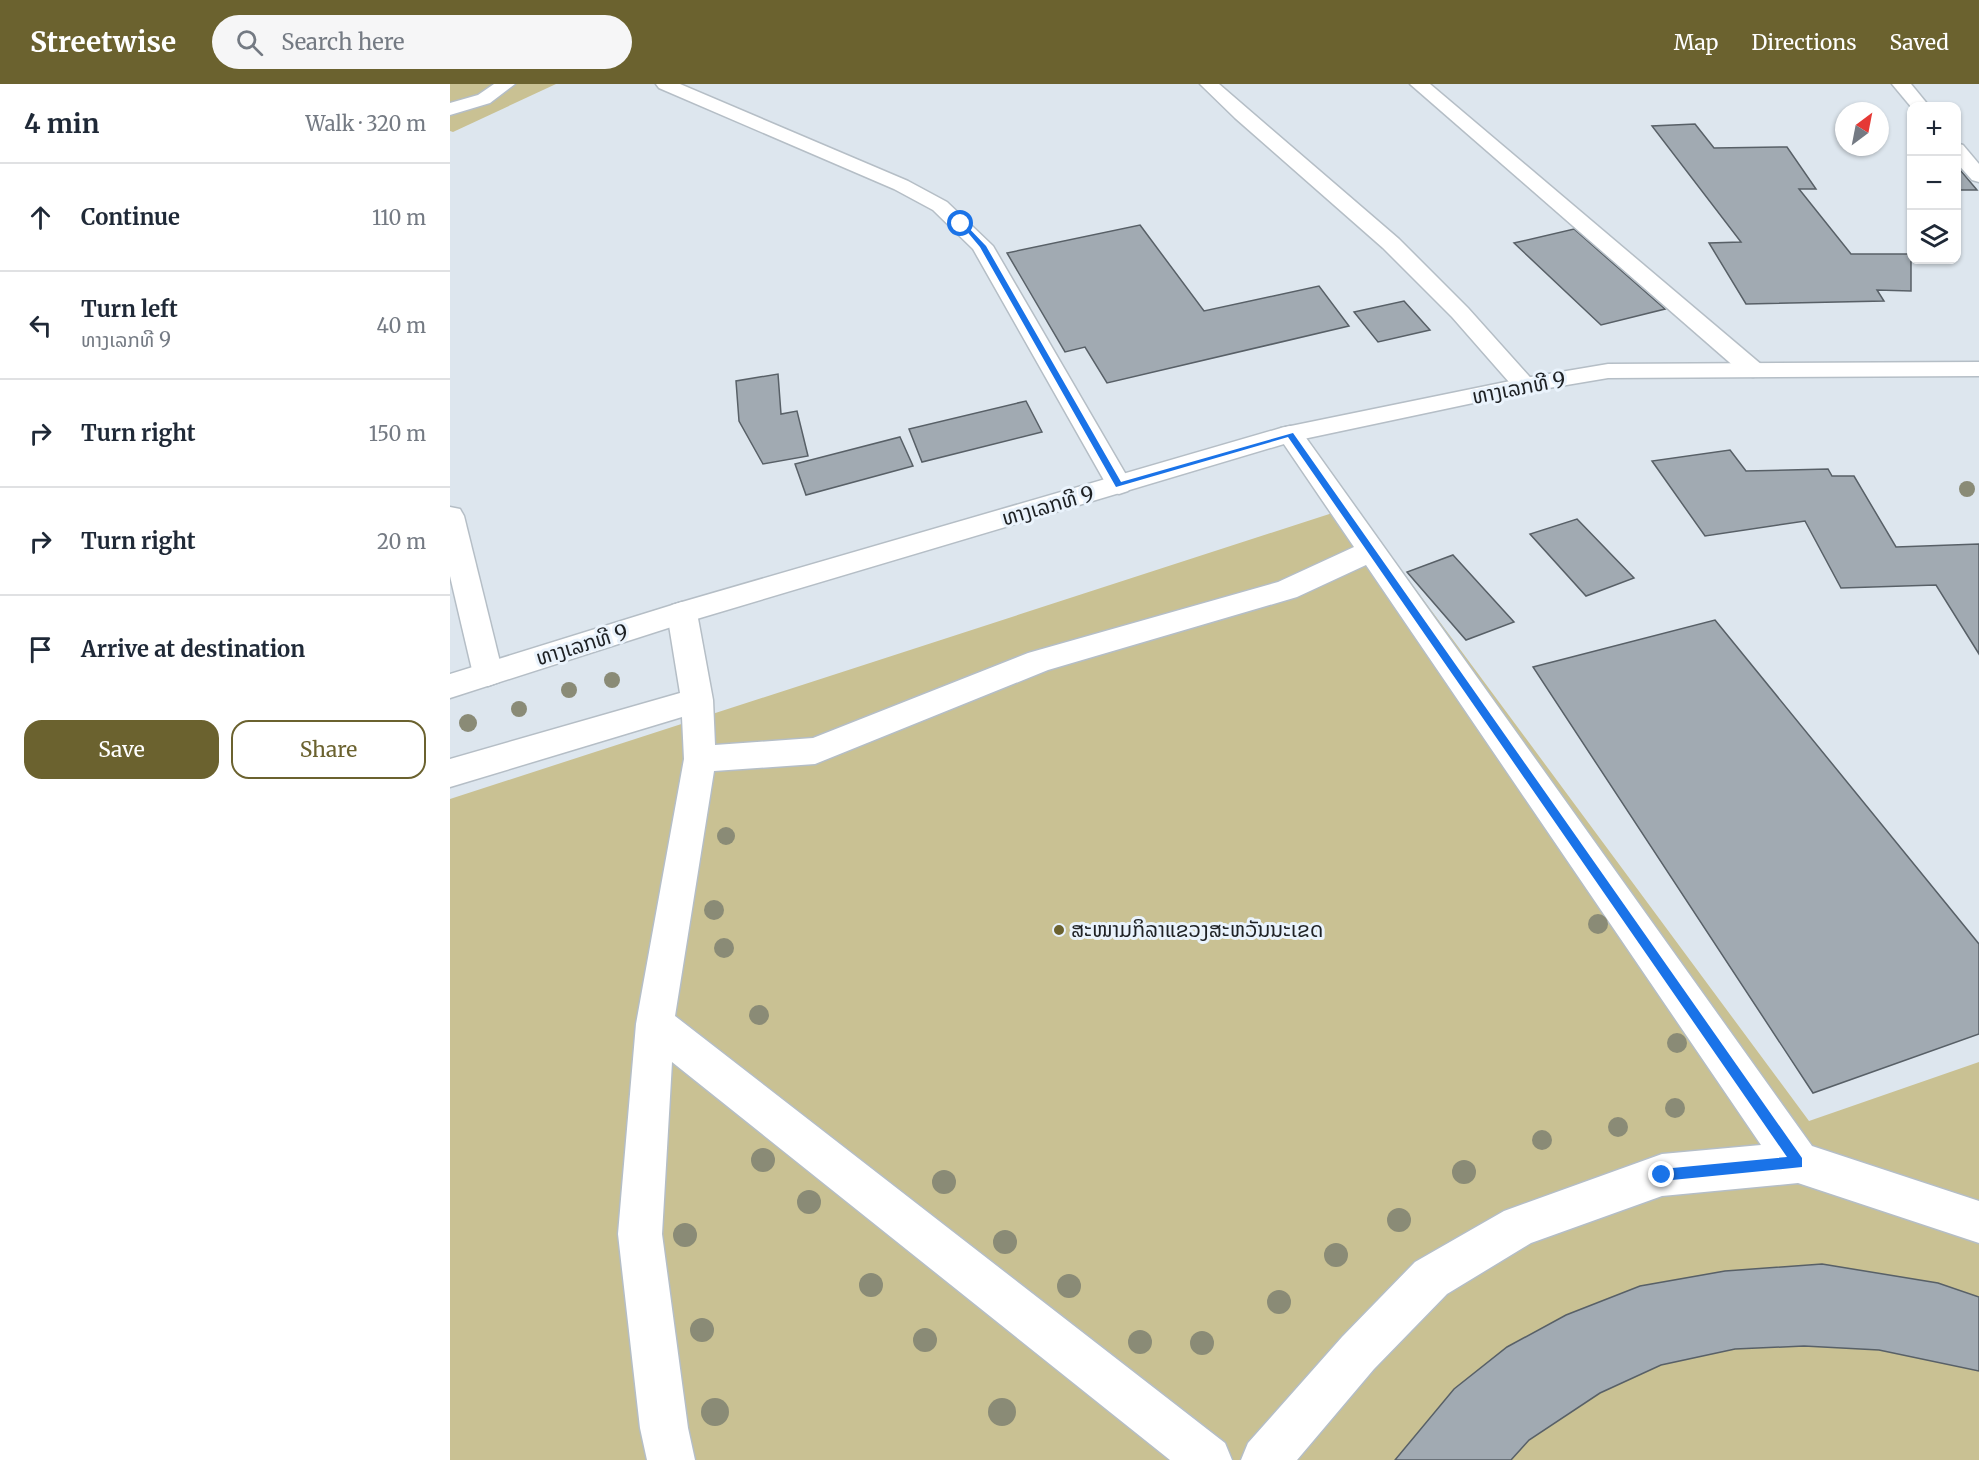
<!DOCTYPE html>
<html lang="en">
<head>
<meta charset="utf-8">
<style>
  :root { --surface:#fff; --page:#f6f6f7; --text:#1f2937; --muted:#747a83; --line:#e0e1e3; --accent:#6b622f }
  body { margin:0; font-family:Merriweather,"Noto Sans Lao",serif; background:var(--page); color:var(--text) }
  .controls { position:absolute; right:18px; top:18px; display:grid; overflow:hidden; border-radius:12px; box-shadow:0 2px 4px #0004 }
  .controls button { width:54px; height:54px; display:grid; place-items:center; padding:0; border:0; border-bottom:2px solid var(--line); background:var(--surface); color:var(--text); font:30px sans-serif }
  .compass { position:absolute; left:1385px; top:18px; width:54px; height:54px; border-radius:50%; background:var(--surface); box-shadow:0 2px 4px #0004; rotate:32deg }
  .stop { position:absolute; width:18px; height:18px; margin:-14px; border:4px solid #1a73e8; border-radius:50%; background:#fff }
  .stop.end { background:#1a73e8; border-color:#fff; box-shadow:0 2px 6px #0008 }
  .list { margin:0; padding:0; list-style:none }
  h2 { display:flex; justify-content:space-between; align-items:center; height:78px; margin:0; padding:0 24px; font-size:26px }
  h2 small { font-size:20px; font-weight:400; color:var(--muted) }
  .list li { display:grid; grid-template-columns:39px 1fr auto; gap:18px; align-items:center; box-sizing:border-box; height:108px; padding:0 24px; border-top:2px solid var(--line) }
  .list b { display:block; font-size:22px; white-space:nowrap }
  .list p { margin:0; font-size:20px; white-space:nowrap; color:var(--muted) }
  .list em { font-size:20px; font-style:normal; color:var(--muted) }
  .actions { display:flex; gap:12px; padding:18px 24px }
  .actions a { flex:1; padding:14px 0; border:2px solid var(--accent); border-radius:18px; text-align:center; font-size:21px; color:var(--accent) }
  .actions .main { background:var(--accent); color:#fff }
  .icon { flex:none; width:33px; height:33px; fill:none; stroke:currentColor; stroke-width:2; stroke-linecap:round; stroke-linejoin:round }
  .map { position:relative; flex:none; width:1529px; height:1376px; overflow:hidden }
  header { display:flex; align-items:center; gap:36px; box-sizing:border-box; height:84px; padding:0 30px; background:var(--accent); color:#fff }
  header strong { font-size:28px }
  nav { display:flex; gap:33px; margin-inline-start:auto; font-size:21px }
  .search { width:420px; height:54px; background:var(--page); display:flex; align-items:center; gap:15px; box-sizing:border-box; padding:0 21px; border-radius:33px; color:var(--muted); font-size:22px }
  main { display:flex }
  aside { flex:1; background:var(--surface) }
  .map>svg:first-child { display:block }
</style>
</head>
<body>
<header>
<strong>Streetwise</strong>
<div class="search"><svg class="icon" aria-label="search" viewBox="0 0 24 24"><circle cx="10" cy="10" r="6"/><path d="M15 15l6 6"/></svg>Search here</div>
<nav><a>Map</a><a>Directions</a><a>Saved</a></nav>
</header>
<main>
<aside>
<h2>4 min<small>Walk · 320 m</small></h2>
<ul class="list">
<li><svg class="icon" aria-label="ahead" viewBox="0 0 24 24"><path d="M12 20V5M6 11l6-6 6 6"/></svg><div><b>Continue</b></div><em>110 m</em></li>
<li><svg class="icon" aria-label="left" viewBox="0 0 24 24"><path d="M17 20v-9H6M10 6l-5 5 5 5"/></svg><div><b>Turn left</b><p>ທາງເລກທີ 9</p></div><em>40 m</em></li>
<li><svg class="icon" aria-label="right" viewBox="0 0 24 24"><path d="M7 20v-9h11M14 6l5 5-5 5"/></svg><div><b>Turn right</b></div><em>150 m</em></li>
<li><svg class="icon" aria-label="right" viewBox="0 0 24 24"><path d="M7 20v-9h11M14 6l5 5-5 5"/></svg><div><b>Turn right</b></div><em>20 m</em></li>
<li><svg class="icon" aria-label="arrive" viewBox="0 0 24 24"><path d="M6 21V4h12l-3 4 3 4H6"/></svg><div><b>Arrive at destination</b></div></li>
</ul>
<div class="actions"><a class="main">Save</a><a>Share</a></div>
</aside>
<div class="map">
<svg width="1529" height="1376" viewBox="0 0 1529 1376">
  <rect width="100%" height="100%" fill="#dde6ee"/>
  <!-- green -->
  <g fill="#c9c193">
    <polygon points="0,0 106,0 3,48 0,47"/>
    <polygon points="904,422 1359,1037 1529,978 1529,1376 0,1376 0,715"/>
  </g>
  <!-- building -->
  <g fill="#a1aab2" stroke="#586067" stroke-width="1.5">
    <polygon points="1245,40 1264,64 1337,63 1366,105 1349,105 1401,170 1461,170 1461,207 1427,206 1434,217 1296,220 1259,159 1291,158 1202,42"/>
    <polygon points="1506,82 1511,87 1527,106 1506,106"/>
    <polygon points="690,141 754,227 869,202 899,242 657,299 635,263 615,268 557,169"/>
    <polygon points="1124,145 1215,225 1151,241 1064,159"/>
    <polygon points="954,217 980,246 928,258 904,228"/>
    <polygon points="328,290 331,330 347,327 358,372 313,380 289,337 286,297"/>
    <polygon points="576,317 592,348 472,378 459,345"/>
    <polygon points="450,353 463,382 356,411 345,380"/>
    <polygon points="1280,366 1296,387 1378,385 1382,392 1404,392 1446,463 1529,460 1529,570 1486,501 1391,504 1355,437 1255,452 1202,377"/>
    <polygon points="1127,435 1184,494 1136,512 1080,450"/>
    <polygon points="1003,471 1064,538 1016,556 957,488"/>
    <polygon points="1265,536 1529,860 1529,950 1363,1009 1083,583"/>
    <polygon points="1372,1180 1488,1199 1529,1213 1529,1287 1429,1266 1354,1262 1285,1265 1211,1281 1150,1309 1079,1356 1061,1376 945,1376 1004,1305 1057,1263 1116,1231 1190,1202 1275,1187"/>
  </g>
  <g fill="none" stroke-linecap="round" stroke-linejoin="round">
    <!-- minor casing -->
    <g stroke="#b5bec6" stroke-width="3">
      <g id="minor">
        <polygon points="44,0 65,0 40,19 0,31 0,19 28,11"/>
        <polygon points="206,0 230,0 458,97 497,118 543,162 682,401 678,407 669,410 660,407 523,165 483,126 444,105 209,4"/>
        <polygon points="750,0 769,0 949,155 1018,224 1087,301 1084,306 1075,308 1066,306 1002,233 933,164 785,34"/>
        <polygon points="960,0 980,0 1312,281 1315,286 1312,291 1303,293 1294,291"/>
        <polygon points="1442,0 1461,0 1479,22 1462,24"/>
        <polygon points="1506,59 1513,61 1529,80 1529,98 1522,96 1506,78"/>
        <polygon points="840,342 849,344 1362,1062 1529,1117 1529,1159 1348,1099 1212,1112 1081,1159 997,1210 924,1285 847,1376 791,1376 798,1359 892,1253 965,1178 1054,1127 1212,1070 1311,1061 916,481 847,513 598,586 365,680 264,687 225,932 775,1359 782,1376 720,1376 222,978 212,1150 238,1344 245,1376 197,1376 190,1344 168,1150 186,940 234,675 232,633 0,703 0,675 230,609 217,529 222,521 232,518 242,521 247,529 263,616 265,661 363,654 578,569 828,498 904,463 827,350 831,344"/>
        <polygon points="0,423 10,425 14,432 53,590 49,598 38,602 27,598 23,590 0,492"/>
      </g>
    </g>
    <!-- major casing -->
    <g stroke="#b5bec6" stroke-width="3">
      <polygon id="major" points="1529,278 1529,292 1158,294 1075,308 844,357 240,537 0,614 0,590 232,518 831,344 1075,294 1158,280"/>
    </g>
    <!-- minor -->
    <use href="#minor" fill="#fff" fill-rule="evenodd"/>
    <!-- major -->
    <use href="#major" fill="#fff" fill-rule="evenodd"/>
  </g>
  <!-- trees -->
  <g fill="#8a8b76">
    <circle cx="1517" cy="405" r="8"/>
    <circle cx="162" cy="596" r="8"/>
    <circle cx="119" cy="606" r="8"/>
    <circle cx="69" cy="625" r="8"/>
    <circle cx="18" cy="639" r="9"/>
    <circle cx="276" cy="752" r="9"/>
    <circle cx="264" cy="826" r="10"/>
    <circle cx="1148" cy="840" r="10"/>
    <circle cx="274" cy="864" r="10"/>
    <circle cx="309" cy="931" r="10"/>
    <circle cx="1227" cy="959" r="10"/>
    <circle cx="1225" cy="1024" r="10"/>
    <circle cx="1168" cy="1043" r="10"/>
    <circle cx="1092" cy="1056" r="10"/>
    <circle cx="313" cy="1076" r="12"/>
    <circle cx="1014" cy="1088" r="12"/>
    <circle cx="494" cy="1098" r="12"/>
    <circle cx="359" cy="1118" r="12"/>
    <circle cx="949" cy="1136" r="12"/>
    <circle cx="235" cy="1151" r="12"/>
    <circle cx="555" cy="1158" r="12"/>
    <circle cx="886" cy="1171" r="12"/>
    <circle cx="421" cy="1201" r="12"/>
    <circle cx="619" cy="1202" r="12"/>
    <circle cx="829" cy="1218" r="12"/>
    <circle cx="252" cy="1246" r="12"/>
    <circle cx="475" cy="1256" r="12"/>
    <circle cx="690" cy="1258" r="12"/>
    <circle cx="752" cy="1259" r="12"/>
    <circle cx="265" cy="1328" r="14"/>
    <circle cx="552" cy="1328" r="14"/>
  </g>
  <!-- route -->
  <polygon fill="#1a73e8" points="509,138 513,138 536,162 671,398 843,349 1352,1074 1352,1083 1212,1097 1208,1095 1206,1091 1208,1086 1212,1085 1337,1073 838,353 666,403 530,163"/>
  <!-- markers -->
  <circle fill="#6b622f" stroke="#eaf3fc" stroke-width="2" cx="609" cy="846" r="6"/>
  <g text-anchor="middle" stroke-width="6" stroke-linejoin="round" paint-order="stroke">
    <!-- street labels -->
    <g font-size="21" fill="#1e2124" stroke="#eaf3fc">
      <text transform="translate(1069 304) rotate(-11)" y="7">ທາງເລກທີ 9</text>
      <text transform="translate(598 422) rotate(-16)" y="7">ທາງເລກທີ 9</text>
      <text transform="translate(132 561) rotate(-17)" y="7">ທາງເລກທີ 9</text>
    </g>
    <!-- poi labels -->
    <g font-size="21" fill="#1e2124" stroke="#eaf3fc" text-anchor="start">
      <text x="621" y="853">ສະໜາມກິລາແຂວງສະຫວັນນະເຂດ</text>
    </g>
  </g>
</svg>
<div class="controls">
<button>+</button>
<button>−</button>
<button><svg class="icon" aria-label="layers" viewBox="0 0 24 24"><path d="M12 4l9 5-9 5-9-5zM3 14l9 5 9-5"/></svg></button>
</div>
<svg class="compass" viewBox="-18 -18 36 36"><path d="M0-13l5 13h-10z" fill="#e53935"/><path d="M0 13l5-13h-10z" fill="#747a83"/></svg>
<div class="stop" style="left:511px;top:140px"></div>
<div class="stop end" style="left:1212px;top:1091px"></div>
</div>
</main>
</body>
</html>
